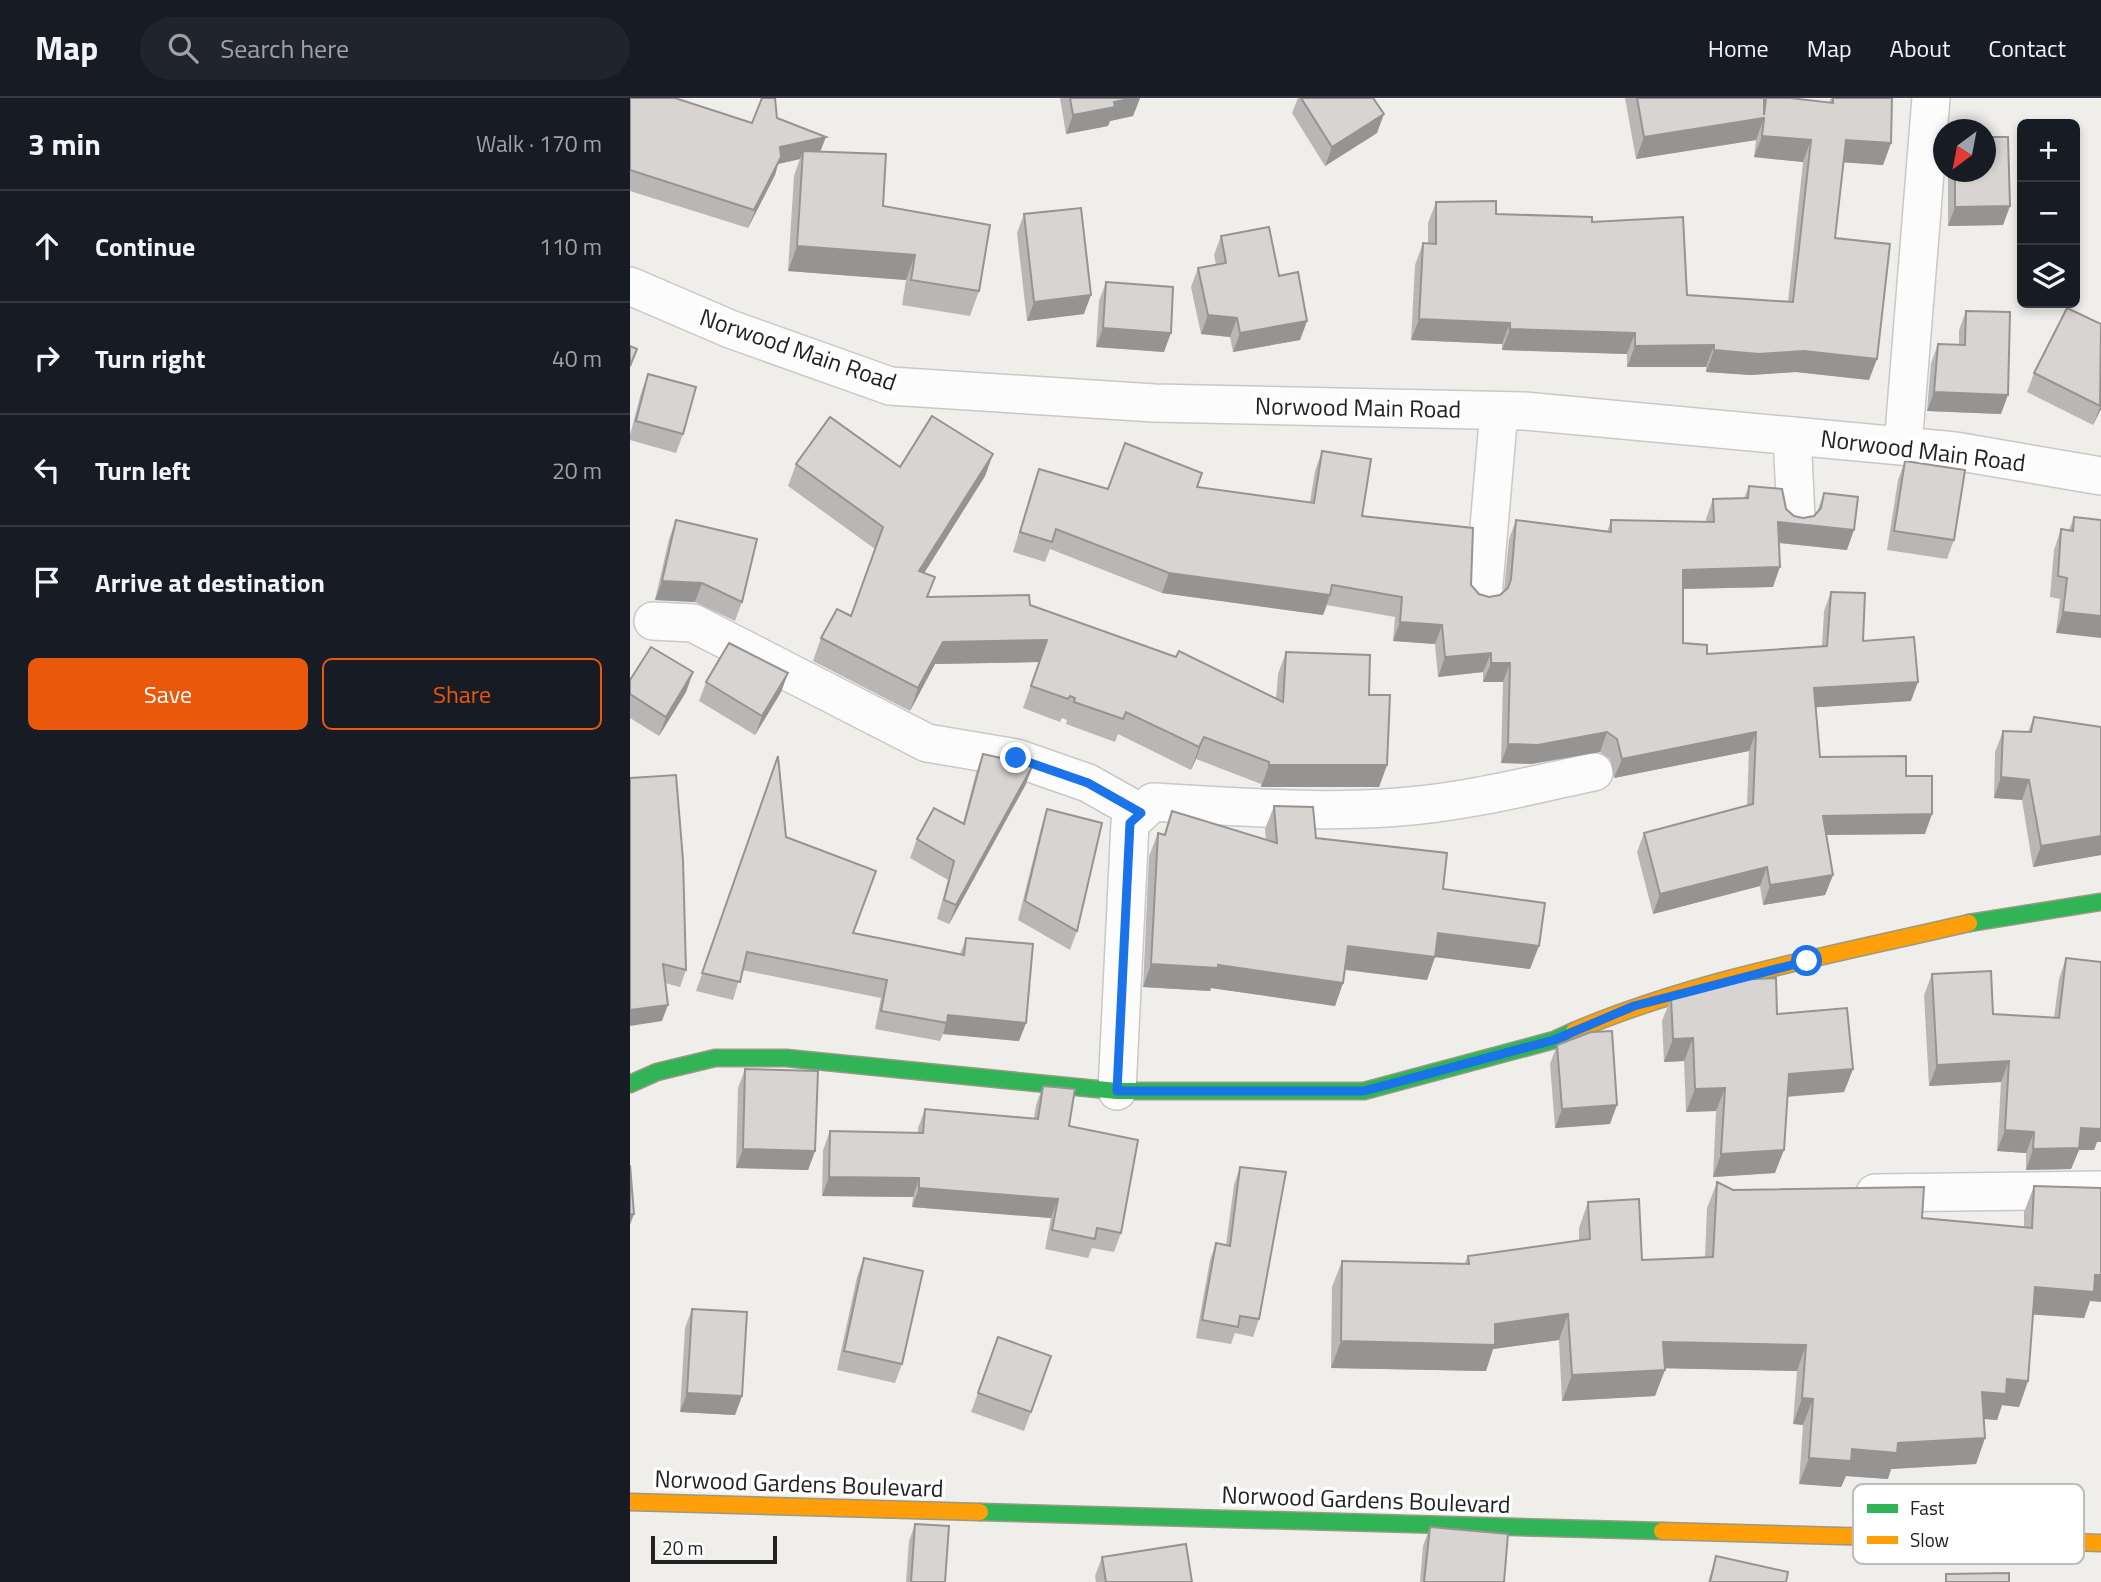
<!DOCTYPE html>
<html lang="en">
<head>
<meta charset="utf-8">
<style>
  :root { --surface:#171b24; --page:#20242c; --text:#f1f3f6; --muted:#9ea1a6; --line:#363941; --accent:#ea580c }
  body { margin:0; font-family:"Titillium Web",sans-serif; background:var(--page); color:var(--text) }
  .controls { position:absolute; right:21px; top:21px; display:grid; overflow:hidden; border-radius:10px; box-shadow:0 4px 10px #0003 }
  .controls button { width:63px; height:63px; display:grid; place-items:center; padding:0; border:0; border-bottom:2px solid var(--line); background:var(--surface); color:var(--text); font:35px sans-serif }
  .compass { position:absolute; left:1303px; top:21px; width:63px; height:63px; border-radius:50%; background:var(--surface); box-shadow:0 4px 10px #0003; rotate:212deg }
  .scale { position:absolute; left:21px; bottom:18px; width:126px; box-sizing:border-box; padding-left:7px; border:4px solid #222; border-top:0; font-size:19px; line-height:24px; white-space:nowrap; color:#222; -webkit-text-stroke:5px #fff; paint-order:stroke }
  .stop { position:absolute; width:21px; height:21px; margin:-16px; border:5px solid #1a73e8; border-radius:50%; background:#fff }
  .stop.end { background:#1a73e8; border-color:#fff; box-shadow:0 2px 7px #0008 }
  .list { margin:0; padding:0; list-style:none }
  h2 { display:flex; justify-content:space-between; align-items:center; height:91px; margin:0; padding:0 28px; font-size:30px }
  h2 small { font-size:23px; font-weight:400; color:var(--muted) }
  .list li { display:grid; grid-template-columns:46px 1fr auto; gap:21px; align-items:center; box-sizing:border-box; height:112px; padding:0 28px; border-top:2px solid var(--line) }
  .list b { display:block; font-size:26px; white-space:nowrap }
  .list em { font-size:23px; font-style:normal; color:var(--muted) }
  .actions { display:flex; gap:14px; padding:21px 28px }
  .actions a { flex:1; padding:16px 0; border:2px solid var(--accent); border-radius:10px; text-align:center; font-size:24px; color:var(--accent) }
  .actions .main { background:var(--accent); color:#fff }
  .icon { flex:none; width:38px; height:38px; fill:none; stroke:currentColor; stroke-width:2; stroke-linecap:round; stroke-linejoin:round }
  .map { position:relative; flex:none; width:1471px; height:1484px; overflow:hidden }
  header { display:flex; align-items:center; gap:42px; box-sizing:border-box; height:98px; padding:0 35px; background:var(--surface); border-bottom:2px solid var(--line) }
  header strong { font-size:33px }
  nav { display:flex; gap:38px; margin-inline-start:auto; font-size:24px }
  .search { width:490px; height:63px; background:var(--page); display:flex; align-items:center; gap:18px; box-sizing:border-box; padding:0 24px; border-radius:38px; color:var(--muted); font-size:26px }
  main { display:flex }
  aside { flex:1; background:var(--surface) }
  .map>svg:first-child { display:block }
</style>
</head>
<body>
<header>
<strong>Map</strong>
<div class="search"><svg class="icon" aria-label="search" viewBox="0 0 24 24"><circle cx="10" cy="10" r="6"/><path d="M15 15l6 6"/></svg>Search here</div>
<nav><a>Home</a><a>Map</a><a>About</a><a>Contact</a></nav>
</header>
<main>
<aside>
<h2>3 min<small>Walk · 170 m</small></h2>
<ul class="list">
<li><svg class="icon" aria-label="ahead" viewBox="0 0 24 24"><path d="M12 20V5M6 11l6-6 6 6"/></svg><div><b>Continue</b></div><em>110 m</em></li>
<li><svg class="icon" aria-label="right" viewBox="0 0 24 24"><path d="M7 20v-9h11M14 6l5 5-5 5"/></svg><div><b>Turn right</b></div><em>40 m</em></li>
<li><svg class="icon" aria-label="left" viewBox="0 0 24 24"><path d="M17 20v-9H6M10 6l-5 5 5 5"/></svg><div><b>Turn left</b></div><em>20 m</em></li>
<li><svg class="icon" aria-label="arrive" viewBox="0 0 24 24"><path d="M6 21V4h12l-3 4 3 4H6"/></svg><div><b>Arrive at destination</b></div></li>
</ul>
<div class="actions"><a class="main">Save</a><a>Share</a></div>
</aside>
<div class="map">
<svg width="1471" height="1484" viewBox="0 0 1471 1484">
  <rect width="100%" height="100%" fill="#f0eeeb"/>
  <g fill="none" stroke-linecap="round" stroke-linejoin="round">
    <!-- street casing -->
    <g stroke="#c9c8c7" stroke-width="40">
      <g id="street">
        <polyline points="0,188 100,231 260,288 524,305 894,313 1325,353 1471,378"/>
        <polyline points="1162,338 1166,419"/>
        <polyline points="1273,348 1301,0"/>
        <polyline points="853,498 869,313"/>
        <polyline points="23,523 63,525 297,645 386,660 458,685 511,715"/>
        <path d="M487,993L500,725L523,704C626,710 731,719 833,701C877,694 920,683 964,674"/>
        <polyline points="1245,1095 1471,1092"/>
      </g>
    </g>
    <!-- fast casing -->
    <g stroke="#999a82" stroke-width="19">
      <g id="fast">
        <polyline points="1339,825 1471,804"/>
        <polyline points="0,986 27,974 85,960 156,960 487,993 734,993 924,942 944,933"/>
        <polyline points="350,1414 1032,1433"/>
      </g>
    </g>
    <!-- slow casing -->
    <g stroke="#999a82" stroke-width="19">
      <g id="slow">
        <path d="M944,933C1070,880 1207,856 1339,825"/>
        <polyline points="0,1404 350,1414"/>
        <polyline points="1032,1433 1471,1445"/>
      </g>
    </g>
    <!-- street -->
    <use href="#street" stroke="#fdfcfc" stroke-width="37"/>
    <!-- fast -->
    <use href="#fast" stroke="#30b455" stroke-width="16"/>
    <!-- slow -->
    <use href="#slow" stroke="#ff9f0a" stroke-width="16"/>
  </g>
  <!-- wall -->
  <g fill="#b9b6b5">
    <polygon points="0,0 122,25 147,20 190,54 349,193 340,218 272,207 276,182 158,173 164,78 170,61 148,66 145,77 118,130 0,93"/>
    <polygon points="430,0 510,0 503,18 480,23 478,28 436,36"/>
    <polygon points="668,0 743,0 747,35 695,68 662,15"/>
    <polygon points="995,0 1134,0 1134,4 1135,0 1160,0 1199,4 1201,0 1262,0 1261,45 1253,67 1213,64 1205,140 1239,282 1166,274 1121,277 1076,274 1076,269 997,269 997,256 872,252 872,246 781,242 785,167 793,145 798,145 798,125 806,104 866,116 962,124 1057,197 1158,204 1173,64 1124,59 1126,42 1006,61"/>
    <polygon points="1318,74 1355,74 1380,108 1373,127 1318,128"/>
    <polygon points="394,116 454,216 397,223 387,135"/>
    <polygon points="591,138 649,178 677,223 670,242 603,254 600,239 571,236 561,189 568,170 586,167 584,157"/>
    <polygon points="476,184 534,254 466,249 469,203"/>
    <polygon points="1336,213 1371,316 1297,313 1301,265 1308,246 1329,247 1329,232"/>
    <polygon points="1471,226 1471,311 1463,327 1397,294 1404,275"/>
    <polygon points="18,276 53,336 46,355 0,342 0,337 11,295"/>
    <polygon points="692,353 732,418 841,487 849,496 859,499 870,497 874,493 879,441 886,422 977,434 981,422 1076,424 1076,421 1083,401 1114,400 1119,388 1156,411 1164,418 1173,420 1184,418 1187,414 1194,395 1217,452 1149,445 1143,489 1053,491 1053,545 1077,556 1192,548 1194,513 1201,494 1233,543 1281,603 1186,609 1190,659 1276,678 1295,736 1196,737 1203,777 1195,797 1133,807 1130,788 1023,816 1007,754 1014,735 1117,708 1119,653 984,680 980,661 970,654 901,666 871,665 873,584 853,584 853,574 808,579 805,546 763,543 765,519 697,507 693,517 532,495 420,451 415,464 383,454 402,391 409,371 478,391 567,389 680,404 685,373"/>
    <polygon points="363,356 355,378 294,475 297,499 400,507 646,601 648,576 656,554 739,597 757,667 749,689 631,689 631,686 566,661 561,672 488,636 485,644 436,626 437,622 432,620 430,624 393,610 409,564 305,566 280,613 183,563 191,540 221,518 245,451 158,388 166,366 270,369"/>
    <polygon points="1275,363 1324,442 1317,461 1257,452 1268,382"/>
    <polygon points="1444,419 1471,422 1426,535 1430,501 1420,499 1424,452 1431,431 1439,432"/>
    <polygon points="46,422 112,504 105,523 65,504 25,502 39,441"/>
    <polygon points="63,574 56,594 29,638 0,620 0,582"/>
    <polygon points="158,575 151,594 125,637 69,603 76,584"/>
    <polygon points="1404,619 1471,629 1471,757 1403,769 1392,702 1364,700 1365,654 1373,633 1398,634"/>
    <polygon points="353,656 396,686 319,826 307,821 318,782 280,760 287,741 333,725 346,675"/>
    <polygon points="148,658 156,739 223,835 330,856 336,840 396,925 389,943 313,936 310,943 245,931 251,900 112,872 103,902 66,893"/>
    <polygon points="0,680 56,872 50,889 35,885 32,923"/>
    <polygon points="644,708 686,740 813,791 900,871 805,859 797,882 715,872 713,885 705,908 581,890 580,893 513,889 519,758 528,735 534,736 542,713 636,742 635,731"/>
    <polygon points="417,711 447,833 440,852 388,822 411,730"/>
    <polygon points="1436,860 1471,864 1471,1044 1467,1044 1464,1052 1449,1052 1441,1071 1396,1072 1396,1055 1367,1053 1371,984 1299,988 1294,897 1302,876 1363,916 1424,920 1429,881"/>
    <polygon points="1041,900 1147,916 1223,971 1214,994 1157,999 1145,1075 1083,1079 1086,1013 1056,1014 1054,963 1034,964 1032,923"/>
    <polygon points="927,947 980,1026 925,1030 920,966"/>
    <polygon points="115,971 185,1053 178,1072 106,1070 108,990"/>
    <polygon points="413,988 439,1028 491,1135 484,1154 462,1150 458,1160 415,1151 421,1120 282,1109 283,1099 192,1098 193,1052 200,1033 288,1035 288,1030 295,1011 404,1020 406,1007"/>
    <polygon points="610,1069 629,1221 623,1239 605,1235 601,1246 566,1240 580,1162 586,1145 596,1147 604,1087"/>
    <polygon points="1087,1084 1103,1092 1292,1120 1394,1129 1394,1114 1404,1088 1460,1203 1454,1220 1403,1216 1398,1283 1389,1309 1372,1307 1367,1322 1354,1321 1355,1340 1346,1366 1261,1371 1258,1381 1216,1378 1211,1389 1169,1386 1173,1327 1163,1326 1167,1273 1034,1270 1025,1298 932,1303 929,1242 863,1251 856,1273 701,1270 702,1189 712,1163 835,1165 838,1158 949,1143 949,1130 958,1104 1012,1162 1075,1159 1077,1110"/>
    <polygon points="234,1160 272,1266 265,1285 207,1272 227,1179"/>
    <polygon points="62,1211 112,1298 105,1317 50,1314 55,1230"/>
    <polygon points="368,1239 401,1314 394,1333 341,1314"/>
    <polygon points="285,1426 315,1484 276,1484 279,1443"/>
    <polygon points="800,1429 874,1484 790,1484 793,1448"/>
    <polygon points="1086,1458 1156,1484 1078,1484"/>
    <polygon points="472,1459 562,1484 466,1484 465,1478"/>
  </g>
  <!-- shaded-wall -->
  <g fill="#969493">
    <polygon points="504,0 510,0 503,18 480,23 478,28 436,36 443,17 484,4"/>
    <polygon points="754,16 747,35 695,68 702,49"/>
    <polygon points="1134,20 1126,42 1006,61 1014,39"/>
    <polygon points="1132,38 1181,42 1173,64 1124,59"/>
    <polygon points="196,39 189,57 173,53 170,61 148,66 145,77 118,130 150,49"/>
    <polygon points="1216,42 1261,45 1253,67 1208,64"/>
    <polygon points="1380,108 1373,127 1318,128 1325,109"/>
    <polygon points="167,148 285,157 276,182 158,173"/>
    <polygon points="461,197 454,216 397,223 404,204"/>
    <polygon points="578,217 607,220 600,239 571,236"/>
    <polygon points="789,221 880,225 872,246 781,242"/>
    <polygon points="677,223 670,242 603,254 610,235"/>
    <polygon points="473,230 541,235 534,254 466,249"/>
    <polygon points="880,231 1005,235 997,256 872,252"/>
    <polygon points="1084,247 1076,269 997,269 1005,248"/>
    <polygon points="1084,252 1174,253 1247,261 1239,282 1166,274 1121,277 1076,274"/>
    <polygon points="1304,294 1378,297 1371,316 1297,313"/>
    <polygon points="1471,306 1471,311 1463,327"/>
    <polygon points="363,356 355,378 281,496 289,473"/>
    <polygon points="1148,424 1224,432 1217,452 1141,444"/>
    <polygon points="1150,469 1143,489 1046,491 1053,472"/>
    <polygon points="539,475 700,497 693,517 532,495"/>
    <polygon points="32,483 72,485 65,504 25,502"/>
    <polygon points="1433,514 1471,518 1471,540 1426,535"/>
    <polygon points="770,524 812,527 805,546 763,543"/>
    <polygon points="417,542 409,564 305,566 280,613 288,590 313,544"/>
    <polygon points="861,555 853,574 808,579 815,559"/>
    <polygon points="861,565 880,565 873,584 853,584"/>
    <polygon points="63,574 56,594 29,638 36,619"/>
    <polygon points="158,575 151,594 125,637 132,618"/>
    <polygon points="1288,584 1281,603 1177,610 1184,590"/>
    <polygon points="977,634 970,654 901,666 871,665 878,646"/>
    <polygon points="1126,634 1119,653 984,680 992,661"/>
    <polygon points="574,639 566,661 561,672 569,649"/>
    <polygon points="403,667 396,686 319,826 326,807"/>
    <polygon points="639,667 757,667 749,689 631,689"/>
    <polygon points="1371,679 1399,682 1392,702 1364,700"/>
    <polygon points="1302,716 1295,736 1186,737 1193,718"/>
    <polygon points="1471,738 1471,757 1403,769 1411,748"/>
    <polygon points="1137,769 1130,788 1023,816 1030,796"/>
    <polygon points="1203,777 1195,797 1133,807 1140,787"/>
    <polygon points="808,835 909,848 900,871 805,859 797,882 710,871 718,848"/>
    <polygon points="521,866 588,867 713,885 705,908 581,890 580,893 513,889"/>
    <polygon points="38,907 32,923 0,928 0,912"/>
    <polygon points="318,917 396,925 389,943 313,936"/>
    <polygon points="1063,940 1054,963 1034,964 1043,941"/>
    <polygon points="1379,963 1371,984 1299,988 1307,967"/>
    <polygon points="1223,971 1214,994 1150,999 1159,976"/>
    <polygon points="1095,990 1086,1013 1056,1014 1065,991"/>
    <polygon points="987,1007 980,1026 925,1030 932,1011"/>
    <polygon points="1471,1027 1471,1044 1467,1044 1464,1052 1449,1052 1441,1071 1396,1072 1403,1051 1451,1030"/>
    <polygon points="1375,1032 1404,1034 1396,1055 1367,1053"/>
    <polygon points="113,1051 185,1053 178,1072 106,1070"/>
    <polygon points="1154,1052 1145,1075 1083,1079 1091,1056"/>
    <polygon points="199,1079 289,1080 283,1099 192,1098"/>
    <polygon points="289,1090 428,1101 421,1120 282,1109"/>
    <polygon points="0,1116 4,1116 0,1127"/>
    <polygon points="1465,1177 1471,1177 1471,1204 1460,1203 1454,1220 1396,1216 1405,1189"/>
    <polygon points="938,1216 929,1242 863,1251 856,1273 701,1270 711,1243 865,1226"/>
    <polygon points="1033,1244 1176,1247 1167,1273 1023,1270"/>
    <polygon points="1035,1272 1025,1298 932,1303 942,1277"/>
    <polygon points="1377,1281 1398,1283 1389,1309 1372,1307 1367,1322 1343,1320 1352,1294"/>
    <polygon points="57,1295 112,1298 105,1317 50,1314"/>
    <polygon points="1172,1300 1183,1301 1173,1327 1163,1326"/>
    <polygon points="1355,1340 1346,1366 1261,1371 1258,1381 1216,1378 1211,1389 1169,1386 1179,1360 1222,1351 1268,1345"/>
  </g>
  <!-- building -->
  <g fill="#d7d4d2" stroke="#969493" stroke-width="2">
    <polygon points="0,0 45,0 122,25 132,0 145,0 147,20 196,39 150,49 151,59 124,112 0,72"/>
    <polygon points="440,0 504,0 484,4 485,9 443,17"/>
    <polygon points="671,0 743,0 754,16 702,49"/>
    <polygon points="1007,0 1134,0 1134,17 1136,0 1160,0 1203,5 1203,0 1262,0 1261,45 1216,42 1205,140 1260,146 1247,261 1174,253 1129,256 1084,252 1084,247 1005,248 1005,235 880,231 880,225 789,221 793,145 806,146 806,104 866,103 866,116 962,119 962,124 1053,119 1057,197 1163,204 1181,42 1132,38 1134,20 1014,39"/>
    <polygon points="1355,39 1378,39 1380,108 1325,109 1325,74 1355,74"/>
    <polygon points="173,53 256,56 253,108 360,127 349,193 281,182 285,157 167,148"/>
    <polygon points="451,110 461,197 404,204 394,116"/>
    <polygon points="639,129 649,178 668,174 677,223 610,235 607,220 578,217 568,170 596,165 591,138"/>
    <polygon points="476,184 543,189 541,235 473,230"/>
    <polygon points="1437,210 1471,226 1470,308 1404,275"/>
    <polygon points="1336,213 1380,214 1378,297 1304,294 1308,246 1335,247"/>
    <polygon points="0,248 7,251 0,268"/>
    <polygon points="18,276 66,289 53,336 6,323"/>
    <polygon points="302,318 363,356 289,473 305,479 297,499 399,497 400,507 546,559 549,553 653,604 656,554 740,557 739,597 760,597 757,667 639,667 639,664 574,639 569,649 496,614 493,621 444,604 445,600 440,598 438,601 401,588 417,542 313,544 288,590 191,540 207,511 221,518 253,429 166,366 200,319 270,369"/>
    <polygon points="495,345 572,375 567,389 684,405 692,353 741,361 732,418 843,430 841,487 849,496 859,499 870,497 878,490 881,481 886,422 981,434 981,422 1084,424 1083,401 1118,400 1119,388 1152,391 1156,411 1164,418 1173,420 1184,418 1191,410 1194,395 1228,399 1224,432 1148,424 1150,469 1053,472 1053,545 1077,547 1077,556 1197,548 1201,494 1235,495 1233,543 1284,539 1288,584 1184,590 1190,659 1276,658 1276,678 1302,678 1302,716 1193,718 1203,777 1140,787 1137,769 1030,796 1014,735 1123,706 1126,634 992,661 987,641 977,634 908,647 878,646 880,565 861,565 861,555 815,559 812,527 770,524 772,499 702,487 700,497 539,475 426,431 422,444 390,434 409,371 478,391"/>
    <polygon points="1275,363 1335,372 1324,442 1264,433"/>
    <polygon points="1444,419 1471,422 1471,518 1433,514 1437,480 1428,478 1431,431 1443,433"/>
    <polygon points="46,422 127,441 112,504 72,485 32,483"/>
    <polygon points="99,545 158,575 132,618 76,584"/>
    <polygon points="21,549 63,574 36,619 0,596 0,582"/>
    <polygon points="1404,619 1471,629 1471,738 1411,748 1399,682 1371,679 1373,633 1401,634"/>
    <polygon points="353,656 403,667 326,807 314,802 324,763 287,741 304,710 334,726"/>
    <polygon points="148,658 156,739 246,773 223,835 334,857 336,840 403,846 396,925 318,917 317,925 251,913 257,882 117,854 110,884 72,875"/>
    <polygon points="46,677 53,762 56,872 33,866 38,907 0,912 0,680"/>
    <polygon points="644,708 683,709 686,740 817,755 813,791 915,805 909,848 808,835 805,859 718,848 713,885 588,867 588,870 521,866 528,735 535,737 542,713 647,745"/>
    <polygon points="417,711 472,725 447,833 395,803"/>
    <polygon points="1436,860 1471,864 1471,1031 1451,1030 1449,1050 1403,1051 1404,1034 1375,1032 1379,963 1307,967 1302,876 1361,873 1363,916 1429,920"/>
    <polygon points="1146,880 1147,916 1217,910 1223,971 1159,976 1154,1052 1091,1056 1095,990 1065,991 1063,940 1043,941 1041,900 1106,882"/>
    <polygon points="982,933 987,1007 932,1011 927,947 961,934"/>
    <polygon points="115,971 188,973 185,1053 113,1051"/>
    <polygon points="413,988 445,991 439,1028 508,1042 491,1135 467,1130 465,1141 422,1132 428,1101 289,1090 289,1080 199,1079 200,1033 293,1035 295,1011 408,1021"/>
    <polygon points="0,1067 4,1116 0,1116"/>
    <polygon points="610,1069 656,1074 629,1221 610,1218 608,1229 572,1222 586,1145 600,1148"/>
    <polygon points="1087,1084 1103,1092 1294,1089 1292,1120 1402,1130 1404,1088 1471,1090 1471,1177 1465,1177 1464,1194 1405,1189 1398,1283 1377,1281 1376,1296 1352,1294 1355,1340 1268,1345 1267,1355 1222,1351 1221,1363 1179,1360 1183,1301 1172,1300 1176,1247 1033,1244 1035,1272 942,1277 938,1216 865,1226 865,1247 711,1243 712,1163 839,1166 838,1158 960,1141 958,1104 1009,1101 1012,1162 1083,1159"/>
    <polygon points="234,1160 293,1173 272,1266 214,1253"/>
    <polygon points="62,1211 117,1214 112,1298 57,1295"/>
    <polygon points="368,1239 421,1258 401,1314 348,1295"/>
    <polygon points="285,1426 319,1428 315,1484 281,1484"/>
    <polygon points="800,1429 878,1436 874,1484 794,1484"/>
    <polygon points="556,1446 562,1484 476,1484 472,1459"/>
    <polygon points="1086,1458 1158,1474 1156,1484 1080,1484"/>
    <polygon points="1379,1475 1379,1484 1316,1484 1316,1476"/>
  </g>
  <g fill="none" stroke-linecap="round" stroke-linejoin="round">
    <!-- route -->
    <polyline stroke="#1a73e8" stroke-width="9" points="386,660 458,685 511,715 500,725 487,993 734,993 924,942 1004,908 1177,863"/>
  </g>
  <g text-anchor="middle" stroke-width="7" stroke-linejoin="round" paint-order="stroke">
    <!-- street labels -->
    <g font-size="24" fill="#222" stroke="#fff">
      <text transform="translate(168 252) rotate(19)" y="8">Norwood Main Road</text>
      <text transform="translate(728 310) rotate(1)" y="8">Norwood Main Road</text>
      <text transform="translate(1293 353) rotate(7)" y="8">Norwood Main Road</text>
      <text transform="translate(169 1386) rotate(2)" y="8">Norwood Gardens Boulevard</text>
      <text transform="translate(736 1402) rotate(2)" y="8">Norwood Gardens Boulevard</text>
    </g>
  </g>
  <!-- legend -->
  <rect x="1223" y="1386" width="231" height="80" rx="10" fill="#fff" stroke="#bdbdbd" stroke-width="2"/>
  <rect x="1237" y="1406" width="31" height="9" fill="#30b455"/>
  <rect x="1237" y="1438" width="31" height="8" fill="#ff9f0a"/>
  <g font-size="19" fill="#222">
    <text x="1280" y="1417">Fast</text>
    <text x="1280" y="1449">Slow</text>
  </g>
</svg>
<div class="controls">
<button>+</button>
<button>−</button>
<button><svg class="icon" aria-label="layers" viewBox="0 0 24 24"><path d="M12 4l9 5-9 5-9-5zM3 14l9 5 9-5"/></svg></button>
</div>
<svg class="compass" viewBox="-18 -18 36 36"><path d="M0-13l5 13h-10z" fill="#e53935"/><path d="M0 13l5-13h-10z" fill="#9ea1a6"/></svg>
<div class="scale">20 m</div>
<div class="stop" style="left:1177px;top:863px"></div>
<div class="stop end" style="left:386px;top:660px"></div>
</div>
</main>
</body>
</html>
